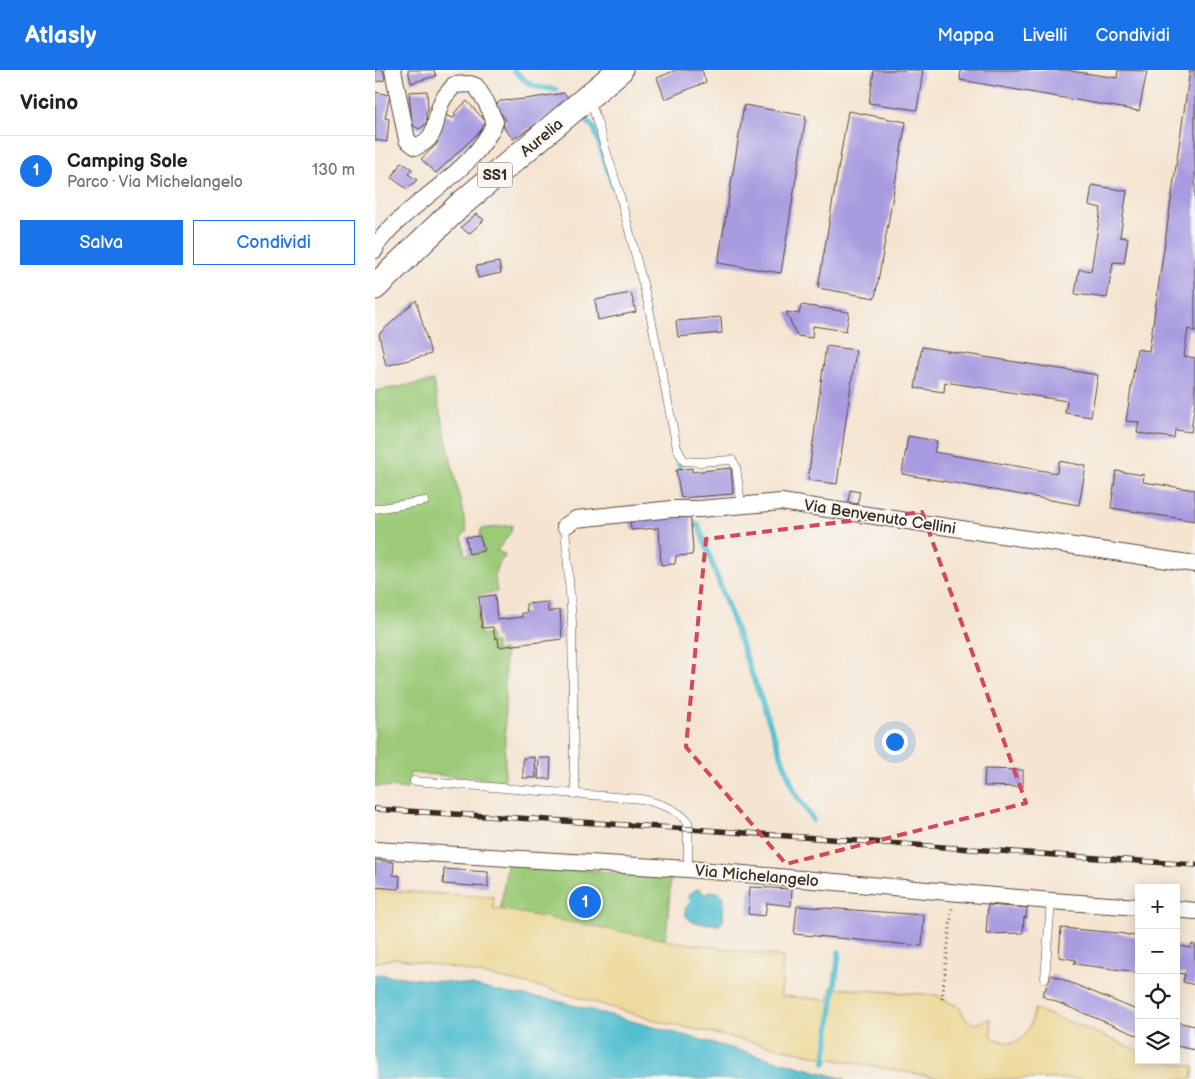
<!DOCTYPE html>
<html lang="it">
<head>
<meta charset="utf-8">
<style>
  :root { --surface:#fff; --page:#f6f6f6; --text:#202124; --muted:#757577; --line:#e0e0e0; --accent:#1a73e8 }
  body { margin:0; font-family:"Balsamiq Sans",sans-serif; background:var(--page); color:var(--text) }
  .controls { position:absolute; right:15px; bottom:15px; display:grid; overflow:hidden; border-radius:0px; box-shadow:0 2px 12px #0003 }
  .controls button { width:45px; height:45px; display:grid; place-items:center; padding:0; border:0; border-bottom:1px solid var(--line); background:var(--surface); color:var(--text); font:25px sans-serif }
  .you { position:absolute; left:519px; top:671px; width:18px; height:18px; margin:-12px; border:4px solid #fff; border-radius:50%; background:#1a73e8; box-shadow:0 0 0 8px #1a73e833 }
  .badge { display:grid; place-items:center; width:32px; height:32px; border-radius:50%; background:var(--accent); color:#fff; font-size:16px; font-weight:700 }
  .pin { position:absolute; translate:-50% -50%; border:2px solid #fff; box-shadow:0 1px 5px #0006 }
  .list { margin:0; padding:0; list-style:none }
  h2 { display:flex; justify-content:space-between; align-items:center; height:65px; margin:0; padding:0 20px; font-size:21px }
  h2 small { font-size:16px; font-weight:400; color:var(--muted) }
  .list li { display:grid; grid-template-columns:32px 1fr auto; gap:15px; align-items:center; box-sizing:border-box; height:70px; padding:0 20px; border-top:1px solid var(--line) }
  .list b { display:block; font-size:19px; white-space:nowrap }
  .list p { margin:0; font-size:16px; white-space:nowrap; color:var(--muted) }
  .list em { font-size:16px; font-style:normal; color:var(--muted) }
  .actions { display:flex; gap:10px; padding:15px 20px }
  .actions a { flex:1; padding:11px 0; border:1px solid var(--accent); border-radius:0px; text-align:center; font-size:18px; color:var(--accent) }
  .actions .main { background:var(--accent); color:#fff }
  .icon { flex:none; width:28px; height:28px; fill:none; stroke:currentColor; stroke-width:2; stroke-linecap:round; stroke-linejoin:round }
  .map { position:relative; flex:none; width:820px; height:1009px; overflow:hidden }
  header { display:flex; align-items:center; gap:30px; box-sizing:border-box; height:70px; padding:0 25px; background:var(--accent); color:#fff }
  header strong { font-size:24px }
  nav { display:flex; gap:28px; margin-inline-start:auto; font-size:18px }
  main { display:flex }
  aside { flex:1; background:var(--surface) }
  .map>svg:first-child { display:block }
</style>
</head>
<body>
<header>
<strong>Atlasly</strong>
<nav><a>Mappa</a><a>Livelli</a><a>Condividi</a></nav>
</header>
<main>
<aside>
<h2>Vicino<small></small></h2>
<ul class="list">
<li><span class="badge">1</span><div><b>Camping Sole</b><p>Parco · Via Michelangelo</p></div><em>130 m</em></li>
</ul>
<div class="actions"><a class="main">Salva</a><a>Condividi</a></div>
</aside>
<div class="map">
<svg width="820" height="1009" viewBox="0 0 820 1009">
  <rect width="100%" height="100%" fill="#f6f6f2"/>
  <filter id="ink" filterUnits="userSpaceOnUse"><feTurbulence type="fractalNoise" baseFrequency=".02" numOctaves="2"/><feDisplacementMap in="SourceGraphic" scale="10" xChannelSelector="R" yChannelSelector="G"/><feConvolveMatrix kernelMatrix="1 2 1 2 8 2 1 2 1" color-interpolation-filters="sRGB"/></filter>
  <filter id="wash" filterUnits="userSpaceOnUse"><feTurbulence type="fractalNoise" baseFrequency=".0096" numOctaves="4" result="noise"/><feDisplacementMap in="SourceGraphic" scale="20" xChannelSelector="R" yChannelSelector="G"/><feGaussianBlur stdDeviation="1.12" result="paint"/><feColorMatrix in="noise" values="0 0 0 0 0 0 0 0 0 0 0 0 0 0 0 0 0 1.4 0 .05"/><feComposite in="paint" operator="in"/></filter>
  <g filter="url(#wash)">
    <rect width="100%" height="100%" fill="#f5e4d0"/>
    <!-- green -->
    <g fill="#9cca78" stroke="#6c7a4b">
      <path d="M58,311L92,461L87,466L90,485L109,481L105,466L106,459L137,455L136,462L122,481L129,484L130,487C117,499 120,506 122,522L102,525L105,564L115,565L116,572L121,573V581L130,580V710L35,703L32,719L0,716V321Z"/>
      <polygon points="132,794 296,807 292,858 281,916 120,877"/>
    </g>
    <!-- sand -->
    <path fill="#eeda9e" stroke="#94825e" d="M0,820L119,827L118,838L302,872L408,887L406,926L454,930L455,918H460L562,925L575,933L583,936L592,950L600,954L616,948V966C644,983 655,965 659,939L705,956L764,981V990H785L819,997L817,1009H571L451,988L290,953L171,918L78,898L20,888L0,893Z"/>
    <!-- water -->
    <g fill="#55bfd0" stroke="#487477">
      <polygon points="322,819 326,820 330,825 334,821 343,822 349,827 348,851 344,855 317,852 311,846 310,839 316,831 313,828 313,825"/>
      <polygon points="0,904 97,915 130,923 179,930 470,1009 0,1009"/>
    </g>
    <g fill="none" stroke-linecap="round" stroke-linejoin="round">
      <!-- stream -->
      <g stroke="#55bfd0" stroke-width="5.5">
        <path d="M139,0C148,9 155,17 169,18C174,19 176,18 181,20"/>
        <polyline points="211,50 219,58 238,116"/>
        <polyline points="301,381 307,407"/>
        <polyline points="323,454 419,721 438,750"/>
        <polyline points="450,993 464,882"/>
      </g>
    </g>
    <g id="blocks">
      <!-- building -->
      <g fill="#a89be0">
        <polygon points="0,0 8,0 10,10 0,12"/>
        <polygon points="33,0 59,0 61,6 36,13"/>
        <polygon points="301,0 327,0 331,12 290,29 282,8"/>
        <polygon points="499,0 548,0 542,40 494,33"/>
        <polygon points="586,0 690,0 742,8 743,0 772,1 764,41 585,10"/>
        <polygon points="815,0 820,1 820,261 813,259 809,286 820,288 820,331 816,362 800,360 799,368 762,363 764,352 751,351 762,279 774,281"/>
        <polygon points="52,21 53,38 51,45 52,51 49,56 44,59 39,56 37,53 34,22"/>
        <polygon points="0,22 15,25 10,48 14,49 12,72 0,70"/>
        <polygon points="189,23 197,31 138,69 129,58 128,53 131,50 120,36 125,31 151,29"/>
        <polygon points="92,31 113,54 61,103 46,89 62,74 69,45 78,48 81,45 79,43"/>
        <polygon points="369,35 431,46 406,203 343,193"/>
        <polygon points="473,41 531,52 500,228 443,218"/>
        <polygon points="26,92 37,99 33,104 42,110 32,119 17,108"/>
        <polygon points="717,115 752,121 745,167 753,168 749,193 738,192 732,228 700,224 704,199 716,201 726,138 714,135"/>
        <polygon points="101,144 109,150 94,164 86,157"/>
        <polygon points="124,192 126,203 103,208 101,196"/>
        <polygon points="256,223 261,242 223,250 220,230"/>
        <polygon points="41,230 56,284 11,296 4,264"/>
        <polygon points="426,235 474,242 471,261 438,256 437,268 422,266 411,242 424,244"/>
        <polygon points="346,247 347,263 303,267 301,251"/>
        <polygon points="451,276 481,280 462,414 433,410"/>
        <polygon points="547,277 723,305 716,347 690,343 692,331 570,312 569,322 540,318"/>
        <polygon points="533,366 562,371 559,382 682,403 684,391 711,396 704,435 527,404"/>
        <polygon points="317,398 317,402 356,398 358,424 306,428 301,400"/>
        <polygon points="741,401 769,405 768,412 820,420 820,451 736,438"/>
        <polygon points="475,420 485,422 482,434 473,432"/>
        <polygon points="315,443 318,479 317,485 301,486 300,494 286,495 284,458 256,460 255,449"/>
        <polygon points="105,466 109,481 94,484 91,467"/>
        <polygon points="120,525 122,550 147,547 147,543 152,543 151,534 173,532 173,542 185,540 187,569 124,577 123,568 120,569 118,557 107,558 104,527"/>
        <polygon points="160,687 161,708 148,708 148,688"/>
        <polygon points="164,688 176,688 175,709 163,709"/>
        <polygon points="610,699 648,700 648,717 609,716"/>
        <polygon points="0,790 19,792 18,805 25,806 24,819 0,817"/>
        <polygon points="69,799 113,802 113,817 68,814"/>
        <polygon points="375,817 417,819 416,836 392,833 390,846 373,844"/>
        <polygon points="613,835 652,838 651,848 649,847 648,863 611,864"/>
        <polygon points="422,836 549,845 547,876 419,864"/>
        <polygon points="686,858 744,863 764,867 764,896 762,896 762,902 699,894 701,890 684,887"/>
        <polygon points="817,874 820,875 820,915 808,912 810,904 801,903 801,875 815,878"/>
        <polygon points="677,905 764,941 764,966 667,926"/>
        <polygon points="801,952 820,956 820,980 801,976"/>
      </g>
    </g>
  </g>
  <g filter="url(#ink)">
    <use href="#blocks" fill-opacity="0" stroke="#574639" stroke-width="1"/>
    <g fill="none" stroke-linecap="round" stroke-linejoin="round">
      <!-- lane casing -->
      <g stroke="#574639" stroke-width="9">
        <g id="lane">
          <polyline points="214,32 219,42 244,122 273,233 302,378 309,391 324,392 357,390 361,396 366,435"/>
          <polyline points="0,439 50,431"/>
          <polyline points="190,456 197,552 199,701 201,724"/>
          <path d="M39,711L267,729C284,734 302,738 313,752V799"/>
          <polyline points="670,908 676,831"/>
        </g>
      </g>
      <!-- street casing -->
      <g stroke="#574639" stroke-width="18">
        <g id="street">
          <path d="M0,180L1,175C8,167 14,159 22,152C54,121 103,94 120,52L111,32L101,16L95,14L79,15C76,20 70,25 67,31C58,50 65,67 41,77L32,70L18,0"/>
          <polyline points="190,456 201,449 297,439 324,439 406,432 820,494"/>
          <polyline points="0,780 313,799 676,831 764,837"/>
          <polyline points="801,839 820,841"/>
        </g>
      </g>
      <!-- primary casing -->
      <g stroke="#574639" stroke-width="27">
        <polyline id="primary" points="0,217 84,136 245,0"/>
      </g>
      <!-- path -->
      <polyline stroke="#574639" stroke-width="3" stroke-dasharray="1 4" stroke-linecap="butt" points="567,929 577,838"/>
      <!-- lane -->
      <use href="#lane" stroke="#fff" stroke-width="8"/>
      <!-- street -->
      <use href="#street" stroke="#fff" stroke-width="16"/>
      <!-- primary -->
      <use href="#primary" stroke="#fff" stroke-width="25"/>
      <!-- rail casing -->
      <g stroke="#3b2a1e" stroke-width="5.5">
        <polyline id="rail" points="0,739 330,760 820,795"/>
      </g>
      <!-- rail -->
      <use href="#rail" stroke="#f6f6f2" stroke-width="4" stroke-dasharray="11" stroke-linecap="butt"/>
    </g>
  </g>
  <!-- marked area -->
  <path fill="none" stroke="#d1495b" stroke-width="4" stroke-dasharray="10 6" stroke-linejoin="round" d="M547,442L651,733L411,794L311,677L331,469Z"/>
  <g text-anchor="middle" stroke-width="4" stroke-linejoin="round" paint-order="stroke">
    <!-- shield labels -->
    <rect fill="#f6f6f2" stroke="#73675e" stroke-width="1" x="102.5" y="92.5" width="35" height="25" rx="4"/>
    <g font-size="15" font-weight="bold" fill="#3b2a1e">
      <text x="120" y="110">SS1</text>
    </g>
    <!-- street labels -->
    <g font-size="16" fill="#3b2a1e" stroke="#f6f6f2">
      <text transform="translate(166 67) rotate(-40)" y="6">Aurelia</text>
      <text transform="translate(505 446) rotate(9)" y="6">Via Benvenuto Cellini</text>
      <text transform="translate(382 805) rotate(5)" y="6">Via Michelangelo</text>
    </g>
  </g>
</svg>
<div class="controls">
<button>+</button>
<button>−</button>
<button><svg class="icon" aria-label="locate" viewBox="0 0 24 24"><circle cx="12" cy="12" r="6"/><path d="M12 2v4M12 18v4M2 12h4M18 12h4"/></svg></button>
<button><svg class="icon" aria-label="layers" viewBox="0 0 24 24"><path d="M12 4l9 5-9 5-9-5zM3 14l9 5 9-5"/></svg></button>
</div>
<div class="you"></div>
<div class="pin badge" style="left:210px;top:832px">1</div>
</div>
</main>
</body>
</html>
